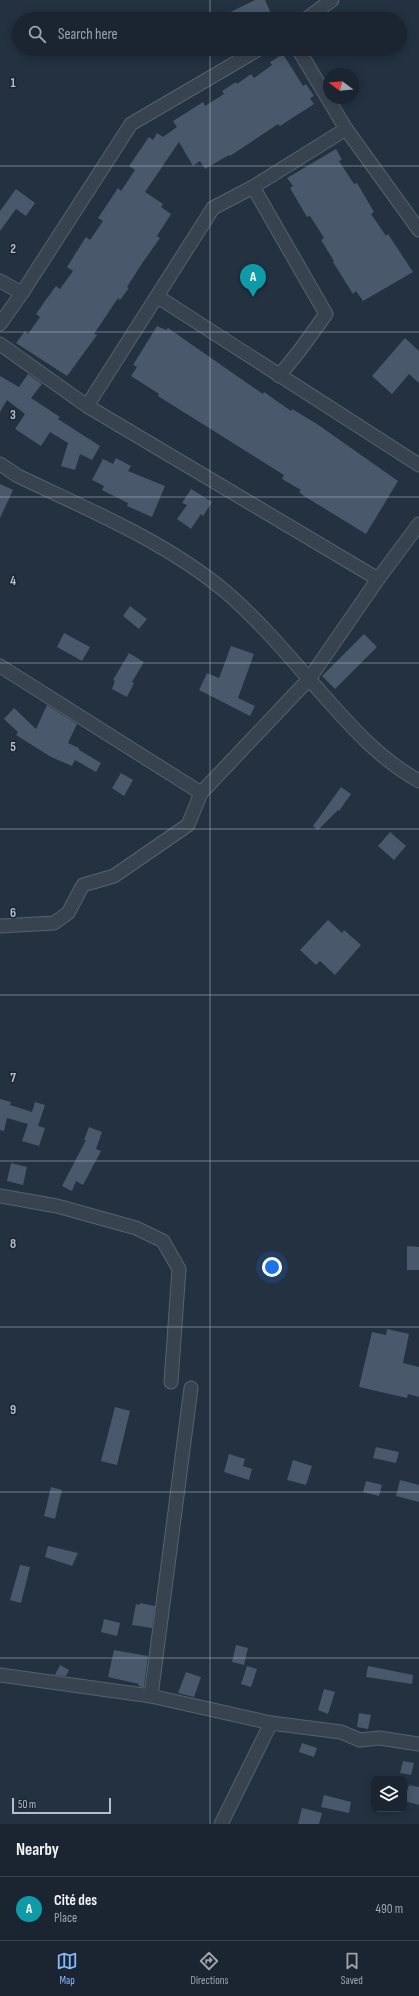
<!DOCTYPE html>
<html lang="en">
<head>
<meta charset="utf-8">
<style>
  :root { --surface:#1a2531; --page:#232d39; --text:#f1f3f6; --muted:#9fa5ab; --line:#38424d; --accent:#86b8fe }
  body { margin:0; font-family:"Sofia Sans Condensed",sans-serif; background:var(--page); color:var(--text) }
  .controls { position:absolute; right:12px; bottom:12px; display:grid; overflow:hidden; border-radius:8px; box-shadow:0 2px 10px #0003 }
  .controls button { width:36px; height:36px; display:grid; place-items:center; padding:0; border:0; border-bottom:1px solid var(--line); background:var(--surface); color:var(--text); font:20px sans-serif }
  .compass { position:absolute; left:323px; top:68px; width:36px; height:36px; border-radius:50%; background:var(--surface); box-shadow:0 2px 10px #0003; rotate:286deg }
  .scale { position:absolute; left:12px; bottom:10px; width:99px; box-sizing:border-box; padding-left:4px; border:2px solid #b4becb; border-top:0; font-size:11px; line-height:14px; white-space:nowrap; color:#b4becb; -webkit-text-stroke:3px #1d2836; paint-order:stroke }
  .you { position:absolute; left:272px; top:1267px; width:14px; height:14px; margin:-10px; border:3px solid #fff; border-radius:50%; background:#1a73e8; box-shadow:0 0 0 6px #1a73e833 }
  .badge { display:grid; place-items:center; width:26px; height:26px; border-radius:50%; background:var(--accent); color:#fff; font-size:13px; font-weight:700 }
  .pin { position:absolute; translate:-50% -33px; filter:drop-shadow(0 1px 2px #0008) }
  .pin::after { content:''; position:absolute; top:21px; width:14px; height:12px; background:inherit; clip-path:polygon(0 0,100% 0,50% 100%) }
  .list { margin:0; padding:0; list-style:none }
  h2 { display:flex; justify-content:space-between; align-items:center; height:52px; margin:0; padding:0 16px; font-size:17px }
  h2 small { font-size:13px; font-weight:400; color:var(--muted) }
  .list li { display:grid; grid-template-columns:26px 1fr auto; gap:12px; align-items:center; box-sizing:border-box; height:64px; padding:0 16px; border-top:1px solid var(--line) }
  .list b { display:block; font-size:15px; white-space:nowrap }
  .list p { margin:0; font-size:13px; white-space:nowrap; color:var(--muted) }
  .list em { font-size:13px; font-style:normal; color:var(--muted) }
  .icon { flex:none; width:22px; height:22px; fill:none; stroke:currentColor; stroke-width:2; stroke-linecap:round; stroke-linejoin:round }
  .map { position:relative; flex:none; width:419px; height:1824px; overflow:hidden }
  .search { position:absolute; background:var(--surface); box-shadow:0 2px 10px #0003; left:12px; right:12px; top:12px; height:44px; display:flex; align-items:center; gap:10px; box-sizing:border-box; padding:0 14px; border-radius:22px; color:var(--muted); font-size:15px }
  .sheet { height:116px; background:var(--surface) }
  nav { display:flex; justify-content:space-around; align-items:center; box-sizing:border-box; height:56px; border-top:1px solid var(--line); background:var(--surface); font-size:11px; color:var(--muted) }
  nav a { display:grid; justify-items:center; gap:2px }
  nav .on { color:var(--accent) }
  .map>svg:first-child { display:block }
</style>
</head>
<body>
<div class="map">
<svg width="419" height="1824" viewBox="0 0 419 1824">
  <rect width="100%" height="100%" fill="#233141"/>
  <!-- building -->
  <g fill="#49586a">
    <polygon points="255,0 265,0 272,16 266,19 216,19"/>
    <polygon points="283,54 303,86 306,84 314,96 310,98 314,104 280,126 278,124 230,156 229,155 205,169 200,161 193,166 179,142 145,192 163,204 161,207 171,214 157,236 160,238 141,265 127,287 129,288 120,300 118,298 94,334 97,335 67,376 16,343 25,331 28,334 40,317 36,314 45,301 56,286 60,289 73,271 67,267 86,237 90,240 103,221 98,218 118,188 121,191 135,170 129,166 149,137 153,140 157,133 163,137 177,127 173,121 203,102 205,106 224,94 222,91 236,82 237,84 251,74 254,78 272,65 270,62"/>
    <polygon points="336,149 342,160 339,161 354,184 357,183 374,212 371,214 386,236 388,234 413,272 363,301 356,291 353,294 333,262 334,261 321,240 324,238 310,216 307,217 290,188 293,186 287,178"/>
    <polygon points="16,189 35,203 26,216 16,209 0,231 0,211"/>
    <polygon points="157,326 166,330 168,328 263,394 264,392 291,411 292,409 317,424 398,481 366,534 304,496 299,492 301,490 282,479 284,475 158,396 159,394 131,376 137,367 133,365"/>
    <polygon points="405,338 419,351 419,383 409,374 392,394 372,376"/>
    <polygon points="28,374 42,384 31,398 60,417 58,419 100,446 92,460 80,454 75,470 61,466 68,443 50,432 41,446 15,429 25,414 7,400 0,412 0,376 19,387"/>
    <polygon points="116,458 131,466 128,471 165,486 152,517 127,506 128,503 102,490 104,486 92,480 103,459 113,464"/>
    <polygon points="0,484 13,490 0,518"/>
    <polygon points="191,489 212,502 203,516 201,514 191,529 177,519 187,505 182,503"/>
    <polygon points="130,606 147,619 139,629 123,616"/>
    <polygon points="64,633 90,647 82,661 57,647"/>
    <polygon points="364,634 377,647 335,689 322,676"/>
    <polygon points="231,646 254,654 238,698 255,706 250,716 199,690 207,673 219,678"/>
    <polygon points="129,653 144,662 132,682 134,683 127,697 112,689 115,681 113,680"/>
    <polygon points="47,705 77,724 68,743 79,748 79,750 101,763 96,772 75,760 72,766 51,757 16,735 18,732 4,719 14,708 36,729"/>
    <polygon points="121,773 133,780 124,796 112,788"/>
    <polygon points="341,787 351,794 339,811 338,810 318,830 313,826"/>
    <polygon points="390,832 406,846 394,860 378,846"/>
    <polygon points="328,920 342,933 344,930 361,945 335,975 320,961 316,965 300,950"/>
    <polygon points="0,1099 11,1102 10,1105 32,1112 35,1102 45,1105 38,1126 45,1128 39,1146 22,1141 28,1124 7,1118 4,1131 0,1130"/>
    <polygon points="89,1127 102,1132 96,1149 101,1151 83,1185 76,1181 72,1191 62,1186 86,1140 84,1140"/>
    <polygon points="11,1163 27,1167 23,1185 7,1181"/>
    <polygon points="407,1246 419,1247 419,1270 407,1270"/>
    <polygon points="387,1329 409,1334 403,1363 419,1367 419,1397 408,1394 407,1398 359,1387 372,1332 386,1335"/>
    <polygon points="115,1407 130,1411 117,1465 101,1461"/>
    <polygon points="376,1447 399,1452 396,1463 373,1458"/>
    <polygon points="229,1454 245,1459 243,1466 252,1469 249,1480 224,1472"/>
    <polygon points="293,1460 312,1466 306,1485 287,1480"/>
    <polygon points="400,1480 419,1485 419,1502 396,1496"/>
    <polygon points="366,1481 382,1485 379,1496 363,1492"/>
    <polygon points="51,1487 62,1490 55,1519 44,1516"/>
    <polygon points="48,1546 78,1553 72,1566 45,1557"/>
    <polygon points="20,1565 30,1567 21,1603 10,1600"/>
    <polygon points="140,1603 155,1606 152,1628 132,1625 136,1604 139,1605"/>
    <polygon points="104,1619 120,1623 117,1636 101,1632"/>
    <polygon points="236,1645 248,1648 244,1665 232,1662"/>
    <polygon points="114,1650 148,1656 144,1687 138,1686 139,1684 108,1677"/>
    <polygon points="60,1665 69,1670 66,1676 55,1675"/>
    <polygon points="247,1666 257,1669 251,1687 241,1684"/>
    <polygon points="368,1666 413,1675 412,1684 366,1677"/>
    <polygon points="186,1672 201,1677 194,1697 178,1693"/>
    <polygon points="324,1689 335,1692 328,1714 318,1710"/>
    <polygon points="359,1713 371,1715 368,1729 357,1727"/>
    <polygon points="302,1743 317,1748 314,1757 299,1752"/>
    <polygon points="403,1761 414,1763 411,1775 400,1773"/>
    <polygon points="409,1785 419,1787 419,1805 404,1801"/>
    <polygon points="324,1795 351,1802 349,1813 321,1807"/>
    <polygon points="302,1808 322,1813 319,1824 298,1824"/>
  </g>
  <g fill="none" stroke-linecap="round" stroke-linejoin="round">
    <!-- minor casing -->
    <g stroke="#56616e" stroke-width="15">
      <g id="minor">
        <polyline points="306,19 332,0"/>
        <polyline points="298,49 346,129 419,230"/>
        <polyline points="253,187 326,314 300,350 279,376"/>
        <polyline points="0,281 22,293"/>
        <polyline points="158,297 419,465"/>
        <polyline points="0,324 22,293 131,124 259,49"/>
        <polyline points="0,344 87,406 378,579"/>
        <polyline points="87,406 213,208 253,187 346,129"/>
        <path d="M0,464L18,476C89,510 165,541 226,592C256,618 283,649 309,679C343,717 374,756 419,781"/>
        <polyline points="0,666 201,793"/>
        <polyline points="0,926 54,923 68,913 83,885 114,876 188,825 201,793 309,679 378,579 419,524"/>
        <polyline points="0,1196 57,1206 136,1228 163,1241 179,1269 171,1382"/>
        <polyline points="0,1675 151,1696 271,1723 341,1732 360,1740 379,1738 419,1744"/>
        <polyline points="151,1696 191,1388"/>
        <polyline points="221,1824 271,1723"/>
      </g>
    </g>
    <!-- minor -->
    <use href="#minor" stroke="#384350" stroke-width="13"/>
  </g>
  <!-- grid -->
  <path fill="none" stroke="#b4becb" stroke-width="1" stroke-opacity="0.55" d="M210,0V19M210,49V1824M0,166H419M0,332H419M0,497H419M0,663H419M0,829H419M0,995H419M0,1161H419M0,1327H419M0,1492H419M0,1658H419"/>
  <g font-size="13" text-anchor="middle" font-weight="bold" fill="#b4becb" stroke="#1d2836" stroke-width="3.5" stroke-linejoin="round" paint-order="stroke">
    <text x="13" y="87">1</text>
    <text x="13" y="253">2</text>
    <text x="13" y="419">3</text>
    <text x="13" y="585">4</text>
    <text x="13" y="751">5</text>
    <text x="13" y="917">6</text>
    <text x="13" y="1082">7</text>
    <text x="13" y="1248">8</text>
    <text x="13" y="1414">9</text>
  </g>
</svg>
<div class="controls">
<button><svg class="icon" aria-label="layers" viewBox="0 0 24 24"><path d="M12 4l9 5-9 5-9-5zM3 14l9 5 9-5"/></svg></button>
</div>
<svg class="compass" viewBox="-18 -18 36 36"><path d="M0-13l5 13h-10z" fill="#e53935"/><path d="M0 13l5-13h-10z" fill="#9fa5ab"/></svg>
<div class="scale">50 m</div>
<div class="you"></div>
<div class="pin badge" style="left:253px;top:297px;background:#0f9aa8">A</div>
<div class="search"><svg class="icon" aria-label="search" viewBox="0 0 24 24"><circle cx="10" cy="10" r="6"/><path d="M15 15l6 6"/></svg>Search here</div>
</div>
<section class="sheet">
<h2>Nearby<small></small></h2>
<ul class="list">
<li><span class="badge" style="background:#0f9aa8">A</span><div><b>Cité des</b><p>Place</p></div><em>490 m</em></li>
</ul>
</section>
<nav>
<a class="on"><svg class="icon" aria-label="map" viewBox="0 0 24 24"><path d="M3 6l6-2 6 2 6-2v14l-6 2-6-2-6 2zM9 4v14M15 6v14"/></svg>Map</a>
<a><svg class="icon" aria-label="directions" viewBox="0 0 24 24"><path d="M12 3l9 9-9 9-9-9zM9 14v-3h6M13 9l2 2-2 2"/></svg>Directions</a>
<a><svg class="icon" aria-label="saved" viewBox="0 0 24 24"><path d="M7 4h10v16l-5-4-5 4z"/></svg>Saved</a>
</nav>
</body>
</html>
